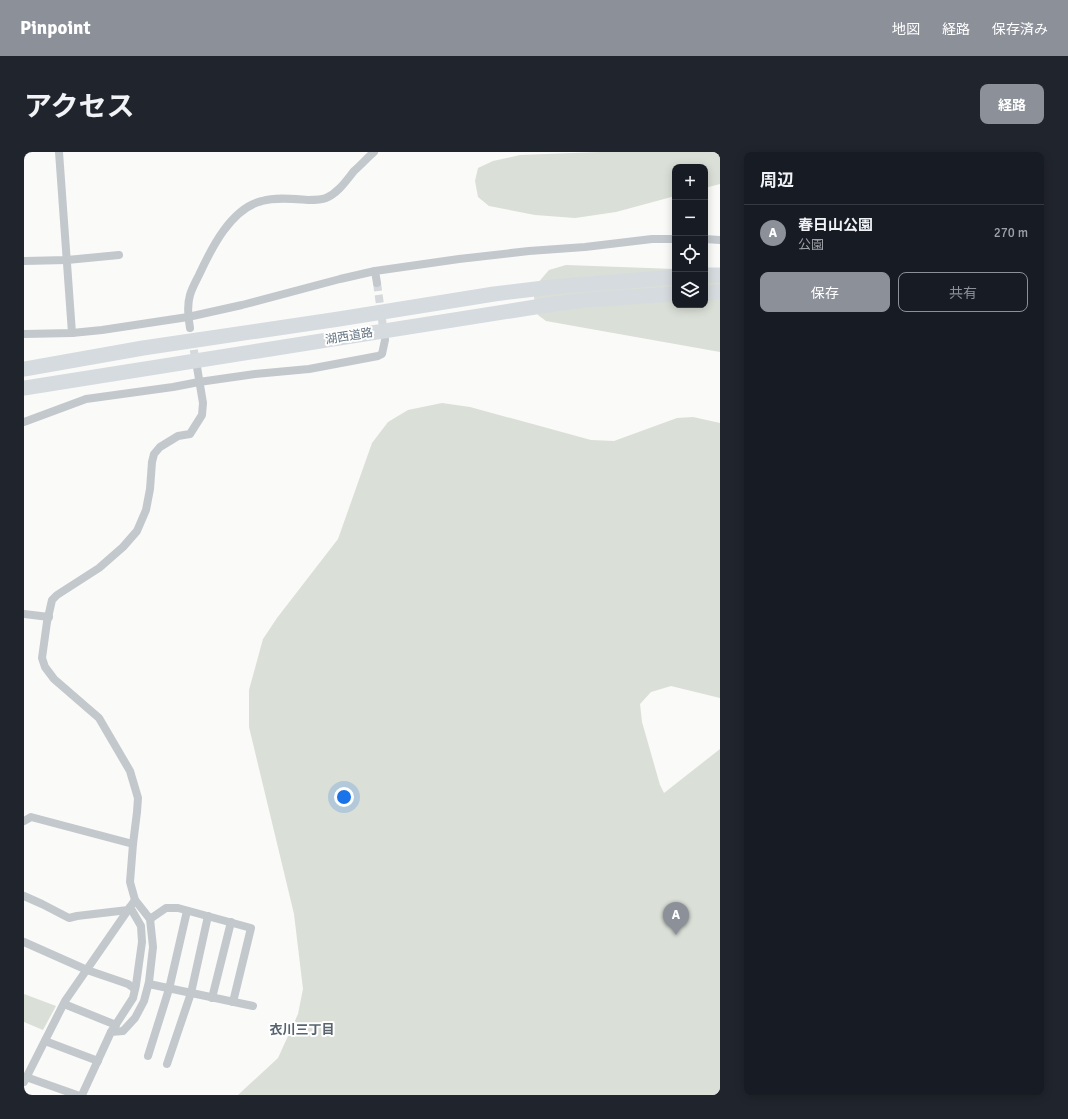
<!DOCTYPE html>
<html lang="ja">
<head>
<meta charset="utf-8">
<style>
  :root { --surface:#171b24; --page:#20242c; --text:#f1f3f6; --muted:#9ea1a6; --line:#363941; --accent:#8c9099 }
  body { margin:0; font-family:Signika,"Noto Sans JP",sans-serif; background:var(--page); color:var(--text) }
  .controls { position:absolute; right:12px; top:12px; display:grid; overflow:hidden; border-radius:8px; box-shadow:0 2px 10px #0003 }
  .controls button { width:36px; height:36px; display:grid; place-items:center; padding:0; border:0; border-bottom:1px solid var(--line); background:var(--surface); color:var(--text); font:20px sans-serif }
  .you { position:absolute; left:320px; top:645px; width:14px; height:14px; margin:-10px; border:3px solid #fff; border-radius:50%; background:#1a73e8; box-shadow:0 0 0 6px #1a73e833 }
  .badge { display:grid; place-items:center; width:26px; height:26px; border-radius:50%; background:var(--accent); color:#fff; font-size:13px; font-weight:700 }
  .pin { position:absolute; translate:-50% -33px; filter:drop-shadow(0 1px 2px #0008) }
  .pin::after { content:''; position:absolute; top:21px; width:14px; height:12px; background:inherit; clip-path:polygon(0 0,100% 0,50% 100%) }
  .list { margin:0; padding:0; list-style:none }
  h2 { display:flex; justify-content:space-between; align-items:center; height:52px; margin:0; padding:0 16px; font-size:17px }
  h2 small { font-size:13px; font-weight:400; color:var(--muted) }
  .list li { display:grid; grid-template-columns:26px 1fr auto; gap:12px; align-items:center; box-sizing:border-box; height:56px; padding:0 16px; border-top:1px solid var(--line) }
  .list b { display:block; font-size:15px; white-space:nowrap }
  .list p { margin:0; font-size:13px; white-space:nowrap; color:var(--muted) }
  .list em { font-size:13px; font-style:normal; color:var(--muted) }
  .actions { display:flex; gap:8px; padding:12px 16px }
  .actions a { flex:1; padding:9px 0; border:1px solid var(--accent); border-radius:8px; text-align:center; font-size:14px; color:var(--accent) }
  .actions .main { background:var(--accent); color:#fff }
  .icon { flex:none; width:22px; height:22px; fill:none; stroke:currentColor; stroke-width:2; stroke-linecap:round; stroke-linejoin:round }
  .map { position:relative; flex:none; width:696px; height:943px; overflow:hidden; border-radius:8px }
  header { display:flex; align-items:center; gap:24px; box-sizing:border-box; height:56px; padding:0 20px; background:var(--accent); color:#fff }
  header strong { font-size:19px }
  nav { display:flex; gap:22px; margin-inline-start:auto; font-size:14px }
  .intro { display:flex; align-items:center; justify-content:space-between; box-sizing:border-box; height:96px; padding:0 24px }
  h1 { margin:0; font-size:28px }
  .button { padding:10px 18px; border-radius:8px; background:var(--accent); color:#fff; font-size:14px; font-weight:700 }
  main { display:flex; gap:24px; padding:0 24px }
  aside { flex:1; background:var(--surface); border-radius:8px; box-shadow:0 2px 10px #0003 }
  .map>svg:first-child { display:block }
</style>
</head>
<body>
<header>
<strong>Pinpoint</strong>
<nav><a>地図</a><a>経路</a><a>保存済み</a></nav>
</header>
<div class="intro"><h1>アクセス</h1><a class="button">経路</a></div>
<main>
<div class="map">
<svg width="696" height="943" viewBox="0 0 696 943">
  <rect width="100%" height="100%" fill="#fafaf8"/>
  <!-- green -->
  <g fill="#dadfd7">
    <polygon points="575,0 696,0 696,32 681,36 681,15 651,15 651,44 592,60 551,66 511,63 465,54 454,45 451,29 454,16 469,9 496,3"/>
    <polygon points="542,113 651,117 651,153 681,153 681,118 696,119 696,200 522,169 514,163 510,146 513,132 525,118"/>
    <polygon points="418,251 446,255 567,288 590,289 653,266 669,265 696,271 696,546 647,534 627,540 616,552 618,570 636,633 640,641 696,597 696,943 214,943 254,906 274,862 279,837 270,762 225,575 225,538 239,487 253,466 314,387 348,291 364,270 384,258"/>
    <polygon points="0,842 32,854 19,878 0,870"/>
  </g>
  <g fill="none" stroke-linecap="round" stroke-linejoin="round">
    <!-- minor-tunnel -->
    <g stroke="#d5d9db" stroke-width="8" stroke-dasharray="8 4" stroke-linecap="butt">
      <polyline points="353,131 360,182"/>
      <polyline points="168,186 172,212"/>
    </g>
    <!-- minor -->
    <g stroke="#c3c8cc" stroke-width="8">
      <polyline points="35,0 48,181"/>
      <polyline points="681,87 696,88"/>
      <polyline points="0,109 43,108 95,103"/>
      <polyline points="351,119 353,131"/>
      <path d="M166,176C164,165 163,153 166,143C168,136 172,129 175,123C187,97 207,56 238,49C252,45 269,47 284,48C289,48 297,48 302,46C314,41 322,29 330,19C337,13 343,6 350,0"/>
      <polyline points="0,182 48,181 78,178 164,165 218,153 316,127 351,119 435,107 505,99 561,95 628,87 651,87"/>
      <polyline points="0,270 62,247 149,235 175,230 231,222 285,217 354,204 358,202 361,188"/>
      <polyline points="0,462 25,465"/>
      <polyline points="0,669 7,665 109,692"/>
      <polyline points="0,744 18,752 45,766 53,764 104,758"/>
      <polyline points="126,767 142,756 154,756 227,776 209,850"/>
      <polyline points="0,790 63,818 104,832 111,837"/>
      <polyline points="125,832 229,854"/>
      <polyline points="188,846 207,770"/>
      <polyline points="40,852 92,873"/>
      <polyline points="87,880 109,846 112,833 118,790 117,774 106,755"/>
      <polyline points="21,889 74,909"/>
      <polyline points="124,904 145,837 163,759"/>
      <polyline points="143,912 167,841 184,764"/>
      <polyline points="2,925 53,943"/>
      <polyline points="0,930 41,849 111,748"/>
      <polyline points="58,943 87,880 99,879 111,866 120,849 125,830 129,795 126,767 111,748 106,730 109,692 113,660 114,646 106,619 75,566 30,527 21,515 18,506 23,470 28,448 33,443 75,416 99,395 113,379 122,358 126,337 128,310 130,302 136,295 154,284 166,282 178,263 179,251 173,215"/>
    </g>
    <!-- motorway -->
    <g stroke="#d6dbdf" stroke-width="15">
      <polyline points="681,123 696,123"/>
      <polyline points="681,141 696,140"/>
      <polyline points="0,217 119,196 315,167 470,142 528,135 651,125"/>
      <polyline points="0,236 530,152 561,148 651,142"/>
    </g>
  </g>
  <g text-anchor="middle" stroke-width="4" stroke-linejoin="round" paint-order="stroke">
    <!-- street labels -->
    <g font-size="12" fill="#657683" stroke="#fff">
      <text transform="translate(325 184) rotate(-9)" y="4">湖西道路</text>
    </g>
    <!-- neighbourhood labels -->
    <g font-size="13" font-weight="bold" fill="#57646e" stroke="#fff">
      <text x="278" y="882">衣川三丁目</text>
    </g>
  </g>
</svg>
<div class="controls">
<button>+</button>
<button>−</button>
<button><svg class="icon" aria-label="locate" viewBox="0 0 24 24"><circle cx="12" cy="12" r="6"/><path d="M12 2v4M12 18v4M2 12h4M18 12h4"/></svg></button>
<button><svg class="icon" aria-label="layers" viewBox="0 0 24 24"><path d="M12 4l9 5-9 5-9-5zM3 14l9 5 9-5"/></svg></button>
</div>
<div class="you"></div>
<div class="pin badge" style="left:652px;top:783px">A</div>
</div>
<aside>
<h2>周辺<small></small></h2>
<ul class="list">
<li><span class="badge">A</span><div><b>春日山公園</b><p>公園</p></div><em>270 m</em></li>
</ul>
<div class="actions"><a class="main">保存</a><a>共有</a></div>
</aside>
</main>
</body>
</html>
